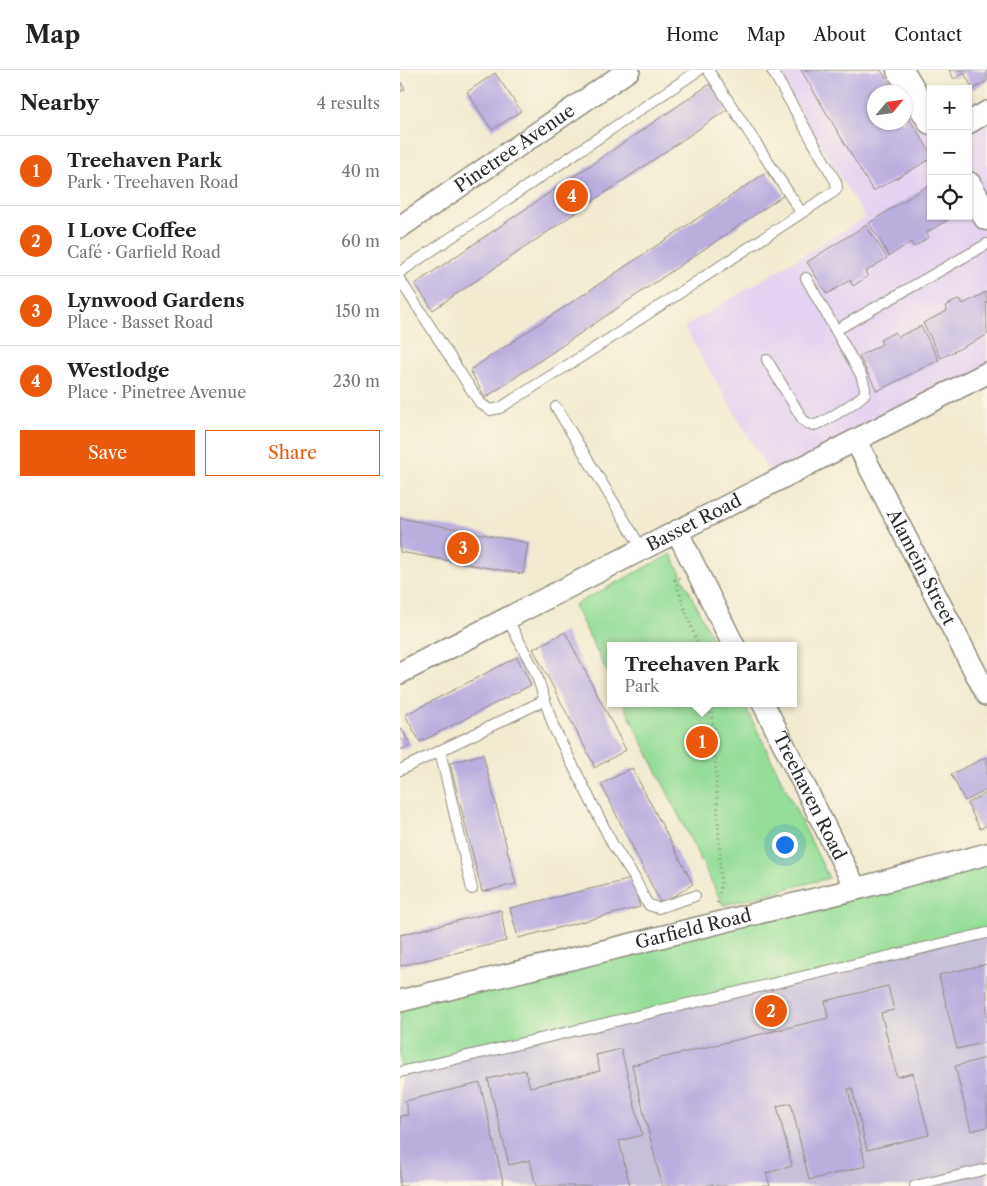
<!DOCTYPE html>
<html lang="en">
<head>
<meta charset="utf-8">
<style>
  :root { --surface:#fff; --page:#f2f2f2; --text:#222; --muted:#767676; --line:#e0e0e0; --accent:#ea580c }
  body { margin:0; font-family:"Libre Caslon Text",serif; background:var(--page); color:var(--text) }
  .controls { position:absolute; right:15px; top:15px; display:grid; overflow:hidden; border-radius:0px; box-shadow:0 1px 4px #0004 }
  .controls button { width:45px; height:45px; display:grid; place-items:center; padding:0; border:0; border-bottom:1px solid var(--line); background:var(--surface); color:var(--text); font:25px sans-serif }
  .compass { position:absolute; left:467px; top:15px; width:45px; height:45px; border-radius:50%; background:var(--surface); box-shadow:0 1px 4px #0004; rotate:61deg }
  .you { position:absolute; left:384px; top:774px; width:18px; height:18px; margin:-12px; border:4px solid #fff; border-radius:50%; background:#1a73e8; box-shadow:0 0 0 8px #1a73e833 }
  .badge { display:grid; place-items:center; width:32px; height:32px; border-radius:50%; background:var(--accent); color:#fff; font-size:16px; font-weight:700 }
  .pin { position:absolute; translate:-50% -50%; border:2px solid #fff; box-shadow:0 1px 5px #0006 }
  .popup { position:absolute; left:207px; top:572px; width:190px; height:65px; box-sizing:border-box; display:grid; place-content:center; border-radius:0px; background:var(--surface); filter:drop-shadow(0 1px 4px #0005); font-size:16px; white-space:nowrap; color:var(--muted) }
  .popup b { font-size:19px; color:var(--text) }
  .popup::after { content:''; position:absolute; left:50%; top:100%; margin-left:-10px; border:10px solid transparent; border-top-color:var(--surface) }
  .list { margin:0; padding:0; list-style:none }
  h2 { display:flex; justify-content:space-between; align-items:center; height:65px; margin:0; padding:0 20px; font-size:21px }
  h2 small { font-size:16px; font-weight:400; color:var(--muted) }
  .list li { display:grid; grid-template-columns:32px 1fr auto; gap:15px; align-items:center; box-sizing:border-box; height:70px; padding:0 20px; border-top:1px solid var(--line) }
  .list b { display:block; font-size:19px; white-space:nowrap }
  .list p { margin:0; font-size:16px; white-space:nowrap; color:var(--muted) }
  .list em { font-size:16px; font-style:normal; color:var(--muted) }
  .actions { display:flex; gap:10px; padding:15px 20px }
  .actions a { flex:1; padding:11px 0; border:1px solid var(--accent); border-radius:0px; text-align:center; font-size:18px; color:var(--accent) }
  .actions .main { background:var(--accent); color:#fff }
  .icon { flex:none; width:28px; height:28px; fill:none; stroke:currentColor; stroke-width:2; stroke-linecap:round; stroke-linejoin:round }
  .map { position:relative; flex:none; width:587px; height:1116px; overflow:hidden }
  header { display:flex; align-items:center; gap:30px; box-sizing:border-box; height:70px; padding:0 25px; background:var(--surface); border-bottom:1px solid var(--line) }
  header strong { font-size:24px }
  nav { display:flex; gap:28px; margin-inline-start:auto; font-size:18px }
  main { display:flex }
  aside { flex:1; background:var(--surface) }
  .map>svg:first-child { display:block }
</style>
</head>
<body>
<header>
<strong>Map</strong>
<nav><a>Home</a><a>Map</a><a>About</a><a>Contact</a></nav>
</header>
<main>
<aside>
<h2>Nearby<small>4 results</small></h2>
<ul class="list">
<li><span class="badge">1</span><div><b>Treehaven Park</b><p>Park · Treehaven Road</p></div><em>40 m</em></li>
<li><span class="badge">2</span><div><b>I Love Coffee</b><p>Café · Garfield Road</p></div><em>60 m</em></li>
<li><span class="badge">3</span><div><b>Lynwood Gardens</b><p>Place · Basset Road</p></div><em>150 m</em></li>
<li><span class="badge">4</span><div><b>Westlodge</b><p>Place · Pinetree Avenue</p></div><em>230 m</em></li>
</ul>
<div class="actions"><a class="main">Save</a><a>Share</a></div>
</aside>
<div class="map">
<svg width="587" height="1116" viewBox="0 0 587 1116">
  <rect width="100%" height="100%" fill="#fcf5e5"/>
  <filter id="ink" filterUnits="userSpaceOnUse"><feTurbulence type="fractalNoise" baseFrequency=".02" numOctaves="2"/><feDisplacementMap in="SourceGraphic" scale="10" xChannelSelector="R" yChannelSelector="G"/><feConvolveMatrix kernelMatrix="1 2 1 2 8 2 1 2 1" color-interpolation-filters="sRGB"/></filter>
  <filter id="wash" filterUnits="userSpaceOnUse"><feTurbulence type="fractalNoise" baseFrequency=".0096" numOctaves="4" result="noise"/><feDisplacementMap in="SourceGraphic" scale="20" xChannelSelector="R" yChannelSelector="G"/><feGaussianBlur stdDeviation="1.12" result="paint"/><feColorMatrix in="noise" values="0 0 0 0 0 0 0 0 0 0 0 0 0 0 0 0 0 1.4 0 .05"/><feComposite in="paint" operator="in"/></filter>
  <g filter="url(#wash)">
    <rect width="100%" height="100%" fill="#f2ebd2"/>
    <!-- built -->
    <path fill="#e5d3f1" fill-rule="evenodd" d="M375,0H507L531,51V146H568V53L587,42V303L375,412L284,257L465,148ZM474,22H504V52H474Z"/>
    <!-- industrial -->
    <polygon fill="#c7c0d9" points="587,863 587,1116 0,1116 0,1002"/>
    <!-- green -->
    <g fill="#95de98" stroke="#608462">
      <polygon points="271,484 316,576 211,576 211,610 174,535"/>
      <polygon points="223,633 344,633 429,808 323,835"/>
      <polygon points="587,784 587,863 0,1002 0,931"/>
    </g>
    <g id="blocks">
      <!-- building -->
      <g fill="#bbafdf">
        <polygon points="401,0 481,0 494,22 474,22 474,52 504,52 504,40 531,83 531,89 473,121"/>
        <polygon points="549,0 587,0 587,11 573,19 564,3 554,9"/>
        <polygon points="95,3 121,41 92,60 67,22"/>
        <polygon points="0,11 5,19 0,22"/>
        <polygon points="310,14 328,39 33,240 15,214"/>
        <polygon points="367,102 384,125 85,328 70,300"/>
        <polygon points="527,116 531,121 531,146 547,146 549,149 526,163 529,167 514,177 511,172 489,186 469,153"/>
        <polygon points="466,155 487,188 465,202 468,206 453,216 450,210 427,224 407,192"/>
        <polygon points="586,222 587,265 541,288 523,253 547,241 545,236 560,229 563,234"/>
        <polygon points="521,256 539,290 477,321 459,286 482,274 480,270 495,262 498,267"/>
        <polygon points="0,448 128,473 123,504 0,482"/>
        <polygon points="165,562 226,680 194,698 193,693 133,579"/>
        <polygon points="117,587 131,615 20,672 5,645"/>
        <polygon points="0,657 11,675 0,680"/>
        <polygon points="83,684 116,814 82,822 50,693"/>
        <polygon points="587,687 587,720 565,731 551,704"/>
        <polygon points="232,698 293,814 261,834 201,714"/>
        <polygon points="587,723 587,755 580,759 567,733"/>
        <polygon points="232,809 240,837 118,868 110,838"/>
        <polygon points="101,840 106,871 0,896 0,865"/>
        <polygon points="587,894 587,972 557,979 539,905"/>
        <polygon points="488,916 494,940 481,943 497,1007 513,1003 529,1065 467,1080 452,1018 448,1019 466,1096 409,1110 391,1033 377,1036 392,1096 366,1103 370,1116 313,1116 313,1114 304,1116 262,1116 232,995 428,948 425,931"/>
        <polygon points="221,979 242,1065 219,1071 230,1116 136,1116 130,1090 109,1095 88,1009 125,1000 130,1017 200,1001 196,985"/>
        <polygon points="587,988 587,1057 571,1061 555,996"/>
        <polygon points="80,1013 104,1116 0,1116 0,1046 8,1045 5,1031"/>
      </g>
    </g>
  </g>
  <g filter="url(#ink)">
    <use href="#blocks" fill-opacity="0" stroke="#8e8b7e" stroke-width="1"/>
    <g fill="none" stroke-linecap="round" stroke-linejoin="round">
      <!-- service casing -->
      <g stroke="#8e8b7e" stroke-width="12">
        <g id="service">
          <polyline points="308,0 401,142"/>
          <polyline points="0,202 299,0"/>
          <polyline points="0,210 80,333 90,340 100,338 217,264 435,121 437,118 436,112 372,0"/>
          <polyline points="436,260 587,174"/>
          <path d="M367,290L403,350C406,352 409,355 414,355C422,354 460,330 465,323V318L461,305L406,208"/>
          <polyline points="156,337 242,479"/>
          <polyline points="107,548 136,603 154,658 213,775 234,807 245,830 249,835 258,838 295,826"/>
          <polyline points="40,681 72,819"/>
          <polyline points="0,700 145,630"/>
          <polyline points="0,1002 587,863"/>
          <polyline points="515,1116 587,1099"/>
        </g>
      </g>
      <!-- minor casing -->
      <g stroke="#8e8b7e" stroke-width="24">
        <g id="minor">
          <polyline points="568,53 587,42"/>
          <path id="s1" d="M0,157L229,0"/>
          <path id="s2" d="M456,371L587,625"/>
          <polyline points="277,461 334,576"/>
          <path id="s3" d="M0,603L587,303"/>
          <path id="s4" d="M363,633L456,819"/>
          <path id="s5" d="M0,931L456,819L587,784"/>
        </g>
      </g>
      <!-- tertiary casing -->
      <g stroke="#8e8b7e" stroke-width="29">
        <g id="tertiary">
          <polyline points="500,0 531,51"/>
          <polyline points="568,115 587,147"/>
        </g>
      </g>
      <!-- path -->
      <g stroke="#8e8b7e" stroke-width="3" stroke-dasharray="1 4" stroke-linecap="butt">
        <polyline points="280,508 275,510 298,576"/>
        <polyline points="309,633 314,661 321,816 317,834"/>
      </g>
      <!-- service -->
      <use href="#service" stroke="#fff" stroke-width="10"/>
      <!-- minor -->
      <use href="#minor" stroke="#fff" stroke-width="21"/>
      <!-- tertiary -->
      <use href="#tertiary" stroke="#fff" stroke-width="26"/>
    </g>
  </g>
  <g text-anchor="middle" stroke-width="5" stroke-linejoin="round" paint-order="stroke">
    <!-- street labels -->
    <g font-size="18" fill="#2b2b2b" stroke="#fcf5e5">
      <text dy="6" stroke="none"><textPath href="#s1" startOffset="139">Pinetree Avenue</textPath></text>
      <text dy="6" stroke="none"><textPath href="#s3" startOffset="330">Basset Road</textPath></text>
      <text dy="6" stroke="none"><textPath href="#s2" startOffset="142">Alamein Street</textPath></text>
      <text dy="6" stroke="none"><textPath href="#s4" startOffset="104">Treehaven Road</textPath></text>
      <text dy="6" stroke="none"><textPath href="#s5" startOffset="302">Garfield Road</textPath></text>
    </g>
  </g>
</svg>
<div class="controls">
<button>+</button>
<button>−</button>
<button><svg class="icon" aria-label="locate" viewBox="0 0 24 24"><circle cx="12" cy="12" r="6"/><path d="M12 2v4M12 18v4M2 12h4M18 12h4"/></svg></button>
</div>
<svg class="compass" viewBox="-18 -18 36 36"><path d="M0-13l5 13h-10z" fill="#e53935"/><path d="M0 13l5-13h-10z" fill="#767676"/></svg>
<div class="you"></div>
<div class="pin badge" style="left:302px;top:672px">1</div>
<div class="popup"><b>Treehaven Park</b>Park</div>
<div class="pin badge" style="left:371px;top:941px">2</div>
<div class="pin badge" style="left:63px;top:478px">3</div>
<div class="pin badge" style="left:172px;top:126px">4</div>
</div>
</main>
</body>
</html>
